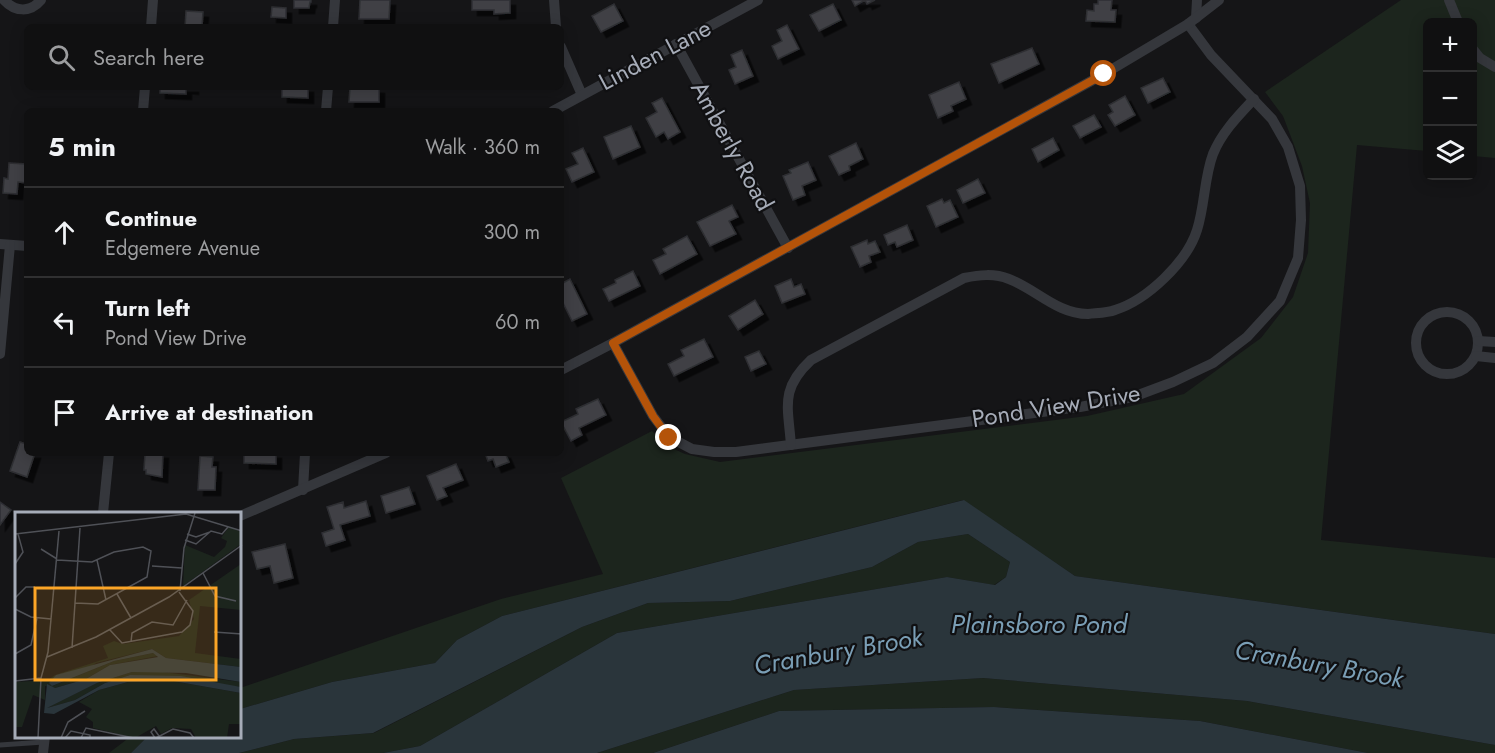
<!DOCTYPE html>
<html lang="en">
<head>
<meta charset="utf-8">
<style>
  :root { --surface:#101011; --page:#1e1e1f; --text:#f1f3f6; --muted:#9c9d9f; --line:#303031 }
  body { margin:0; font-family:Jost,sans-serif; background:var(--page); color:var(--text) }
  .controls { position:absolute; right:18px; top:18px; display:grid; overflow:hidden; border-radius:9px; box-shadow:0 3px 15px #0003 }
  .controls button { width:54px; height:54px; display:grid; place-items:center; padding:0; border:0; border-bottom:2px solid var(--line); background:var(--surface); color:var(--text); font:30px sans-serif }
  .stop { position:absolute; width:18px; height:18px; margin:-14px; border:4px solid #b45309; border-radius:50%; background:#fff }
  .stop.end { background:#b45309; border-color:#fff; box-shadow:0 2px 6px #0008 }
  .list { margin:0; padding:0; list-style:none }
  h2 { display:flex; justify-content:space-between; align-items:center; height:78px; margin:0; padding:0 24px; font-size:26px }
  h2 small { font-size:20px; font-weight:400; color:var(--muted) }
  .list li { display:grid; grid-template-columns:39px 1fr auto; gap:18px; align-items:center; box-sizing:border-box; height:90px; padding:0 24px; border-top:2px solid var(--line) }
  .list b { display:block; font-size:22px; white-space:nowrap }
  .list p { margin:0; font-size:20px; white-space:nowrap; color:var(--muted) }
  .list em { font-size:20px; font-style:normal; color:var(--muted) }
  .icon { flex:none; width:33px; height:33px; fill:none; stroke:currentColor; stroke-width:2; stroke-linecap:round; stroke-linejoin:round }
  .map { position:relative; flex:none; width:1495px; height:753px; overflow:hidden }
  .search { position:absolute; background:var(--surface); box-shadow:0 3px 15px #0003; left:24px; top:24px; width:540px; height:66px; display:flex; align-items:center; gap:15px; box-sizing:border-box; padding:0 21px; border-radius:9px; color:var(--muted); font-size:22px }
  .panel { position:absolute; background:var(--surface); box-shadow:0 3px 15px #0003; left:24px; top:108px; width:540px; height:348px; border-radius:9px }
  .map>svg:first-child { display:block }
</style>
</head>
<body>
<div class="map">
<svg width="1495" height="753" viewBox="0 0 1495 753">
  <defs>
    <filter id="shadow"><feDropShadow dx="5.5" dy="5.5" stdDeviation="0" flood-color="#0009"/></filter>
  </defs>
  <rect width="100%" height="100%" fill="#151517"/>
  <!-- green -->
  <g fill="#1c251d">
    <polygon points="1401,0 1495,0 1495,158 1473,156 1472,22 1428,22 1427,151 1357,145 1321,540 1495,558 1495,634 1075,576 963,500 502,616 457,640 435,663 332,682 240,709 240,688 501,599 603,574 561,478 652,431 665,445 685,454 720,462 1087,416 1184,394 1261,338 1293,297 1308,253 1310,203 1302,166 1283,116 1265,92"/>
    <polygon points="968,534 1010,562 1006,577 994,585 947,577 617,633 420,746 383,753 239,753 294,739 374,733 582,627 648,603 730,601 872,567 918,542"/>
    <polygon points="983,678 1247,701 1495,745 1495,753 1368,753 1200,721 994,707 779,711 653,753 597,753 794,690"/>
    <polygon points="130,737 147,737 131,753 109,753"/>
  </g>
  <!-- water -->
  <g fill="#2a353b">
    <polygon points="964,500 1075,576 1495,634 1495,745 1247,701 983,678 794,690 597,753 383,753 420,746 617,633 947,577 995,585 1006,577 1010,562 968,534 918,542 872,567 730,601 648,603 582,627 373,733 294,739 239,753 131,753 147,737 240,736 240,709 332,682 435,663 457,640 502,616"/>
    <polygon points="994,707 1200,721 1368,753 653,753 779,711"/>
  </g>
  <!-- building -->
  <g fill="#3f4044" stroke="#2e2f33" stroke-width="1.5" filter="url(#shadow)">
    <polygon points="294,0 311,0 311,2 310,2 309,8 294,8"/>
    <polygon points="360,0 390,0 389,19 359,19"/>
    <polygon points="472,0 510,0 510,13 494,14 494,10 472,10"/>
    <polygon points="852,0 875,0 867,4 865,0 855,6"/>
    <polygon points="1098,0 1112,0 1111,10 1116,10 1115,22 1086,21 1087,10 1094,11 1094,4 1098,4"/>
    <polygon points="614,4 623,21 601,32 592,16"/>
    <polygon points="833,4 841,20 819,31 810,15"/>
    <polygon points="272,7 286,8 286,18 271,17"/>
    <polygon points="186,11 203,12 202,27 185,27"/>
    <polygon points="787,25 799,49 778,59 772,46 782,41 777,30"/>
    <polygon points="1032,48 1039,64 999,83 991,64"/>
    <polygon points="742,50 753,76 735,84 729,70 736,67 731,55"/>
    <polygon points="1163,78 1170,92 1148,103 1141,88"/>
    <polygon points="959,82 966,99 951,106 953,111 938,118 929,95"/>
    <polygon points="160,87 193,87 193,89 186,88 186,94 160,93"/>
    <polygon points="282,87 308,87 308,98 282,97"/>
    <polygon points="350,87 379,88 379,102 349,102"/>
    <polygon points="1125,96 1135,115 1115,126 1108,115 1113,112 1109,105"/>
    <polygon points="662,98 680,132 668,139 664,132 656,137 646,118 657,112 652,103"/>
    <polygon points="1094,115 1101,127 1080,138 1073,126"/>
    <polygon points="631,126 640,147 613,159 604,137"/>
    <polygon points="1053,138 1059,150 1038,162 1032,149"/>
    <polygon points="856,143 863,159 849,166 850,170 839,175 829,156"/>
    <polygon points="583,148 594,172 572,182 566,169 578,164 572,153"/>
    <polygon points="808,162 816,180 802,186 805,195 793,200 783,176 791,173 789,170"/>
    <polygon points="9,163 27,164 27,183 18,182 17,194 3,193 4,178 8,179"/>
    <polygon points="978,179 985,193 963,203 957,190"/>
    <polygon points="942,199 944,203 950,200 958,217 936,227 927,206"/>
    <polygon points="732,205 738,217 729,221 736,234 710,246 697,222"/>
    <polygon points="907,225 913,240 897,247 895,242 888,245 884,235"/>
    <polygon points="687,236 697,254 660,274 653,260 666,254 663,249"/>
    <polygon points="867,240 868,244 875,241 880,252 869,256 871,262 860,267 851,247"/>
    <polygon points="633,271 640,286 609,301 603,289 616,283 615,280"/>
    <polygon points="570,279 587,314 572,321 561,299 561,284"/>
    <polygon points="791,279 794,287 801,284 805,294 782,303 775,286"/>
    <polygon points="755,300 763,314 738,330 729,316"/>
    <polygon points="704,339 713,357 674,376 668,364 684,356 681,350"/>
    <polygon points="759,351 766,364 751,371 745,357"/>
    <polygon points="598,399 606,415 579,428 582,435 571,441 561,422 578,414 576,409"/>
    <polygon points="20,442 27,444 27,453 35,453 27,477 10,471"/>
    <polygon points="145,453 163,453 162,477 146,474 146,470 144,470"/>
    <polygon points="244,453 276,453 276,464 244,463"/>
    <polygon points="485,453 505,453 509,462 496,467 493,459 488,461"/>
    <polygon points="200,456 213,457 212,467 216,467 215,490 198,490"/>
    <polygon points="456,464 463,480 443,488 447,496 437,500 427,476"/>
    <polygon points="409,487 415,504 386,513 381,496"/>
    <polygon points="366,501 370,516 340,525 345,540 326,546 322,533 334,529 327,507 343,502 344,508"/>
    <polygon points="0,502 11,510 0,525"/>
    <polygon points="285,544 293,578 274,583 270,566 257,569 252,552"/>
  </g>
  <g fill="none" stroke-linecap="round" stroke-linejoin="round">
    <!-- service -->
    <polyline stroke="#35373c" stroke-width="5" points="0,745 44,742"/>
    <!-- minor -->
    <g stroke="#35373c" stroke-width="10">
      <path d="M4,0C15,12 30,13 41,0"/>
      <polyline points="554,0 556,27"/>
      <polyline points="1449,0 1458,22"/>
      <polyline points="1196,18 1197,0"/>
      <polyline points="151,27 153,0"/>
      <polyline points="333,27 335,0"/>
      <polyline points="676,44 788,248"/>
      <polyline points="561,47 582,95"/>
      <polyline points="1472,48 1480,58 1495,67"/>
      <polyline points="143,111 145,87"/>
      <polyline points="326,111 328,87"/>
      <polyline points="553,111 758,0"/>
      <polyline points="0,244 27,246"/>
      <circle cx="1447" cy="343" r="31"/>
      <polyline points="1478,341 1495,342"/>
      <polyline points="613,343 653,416 669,437 692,449 714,452 736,452 1080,407 1133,397 1173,382 1213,363 1247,337 1280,301 1298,258 1301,220 1300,186 1288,147 1272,119 1211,55 1188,24"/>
      <polyline points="0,354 10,245"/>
      <polyline points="1476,356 1495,358"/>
      <polyline points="561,370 613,343 1104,74 1188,24 1219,0"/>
      <path d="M791,445C788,406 780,389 811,360L964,278C979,275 994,273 1009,279C1036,289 1057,314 1088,314C1096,313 1107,313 1115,310C1147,300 1187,262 1197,230C1205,205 1204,178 1213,154C1222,132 1238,116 1254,99"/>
      <polyline points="303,490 305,453"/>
      <polyline points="103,513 109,453"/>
      <polyline points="240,516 386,453"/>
      <polyline points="43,753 45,736"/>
    </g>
  </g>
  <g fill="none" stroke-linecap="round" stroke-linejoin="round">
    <!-- route -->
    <polyline stroke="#b45309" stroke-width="8" points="669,438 653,416 613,343 1104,74"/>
  </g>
  <g text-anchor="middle" stroke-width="4.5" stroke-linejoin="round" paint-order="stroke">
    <!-- street labels -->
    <g font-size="24" fill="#a6acb8" stroke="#101012">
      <text transform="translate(655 55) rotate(-28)" y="8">Linden Lane</text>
      <text transform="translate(732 146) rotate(61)" y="8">Amberly Road</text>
      <text transform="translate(1056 406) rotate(-9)" y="8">Pond View Drive</text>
    </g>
    <!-- water labels -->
    <g font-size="26" font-style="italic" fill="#7a9eb5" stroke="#101012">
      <text x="1039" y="633">Plainsboro Pond</text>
      <text transform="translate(838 651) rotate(-10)" y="9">Cranbury Brook</text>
      <text transform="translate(1319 664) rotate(10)" y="9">Cranbury Brook</text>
    </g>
  </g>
  <!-- overview -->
  <g transform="translate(15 512)">
    <rect width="226" height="226" fill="#151517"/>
    <path d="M214,15L226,20V32L168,74L170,33L199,45L210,35L212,29L206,26ZM226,52V98L185,94L180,141L226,147V155L151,146L137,137L81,151L73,157L41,163L37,174L99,149L138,141L143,144L95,153L71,167L40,176L30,174V188L18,183L7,215H0V170L33,168L40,163L93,146L88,134L99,129L108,132L164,124L179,107L174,88ZM140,159L226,170V175L115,163L90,171L60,188L32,196L82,171L117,160ZM158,169L226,181V212H214L212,226H181L176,217L157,216L146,222L141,214L120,226L78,216V210L71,205L77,197L64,190L84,178L113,170Z" fill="#1c251d"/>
    <path d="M137,137L151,146L226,155V170L171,161L117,160L82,171L32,196L60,188L90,171L115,163L166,164L226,175V181L158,169L113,170L84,178L39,202L29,201L32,172L40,176L71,167L95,153L143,145L138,141L99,149L37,174L34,171L41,163Z" fill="#2a353b"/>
    <path fill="none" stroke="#4f5157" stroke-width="1.5" d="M0,22L171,2L227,19M172,22L181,25L195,20M170,28L181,32L196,19L207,22L213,15M26,37L42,47M42,48L77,50L99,40L128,35L136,39L132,65L83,92L60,91M82,48L91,88M0,52L8,40L3,22M137,54L167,56M188,61L200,84L221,89M165,79L169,36L180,1M102,82L116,106M0,86L11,75H20M0,97L16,105L36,107M95,118L107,131L167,120L175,113L178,99L164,80M199,120L227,122M116,130L117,121L137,110L158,113L172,88M57,136L65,16M0,142L16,133L22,106M32,145L81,125L154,85L227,33M0,169L26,166M23,226L26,166L33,140L44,19M46,226L53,210L70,199M50,226L56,219L75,223V226M66,226L71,216L119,226M140,226L136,220L139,217L144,224M141,226L158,217L175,221L179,226"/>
    <path fill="#fca527" fill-opacity="0.15" stroke="#fca527" stroke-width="3" d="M20,76H201V168H20Z"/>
    <rect width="226" height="226" fill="none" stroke="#a6acb8" stroke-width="3"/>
  </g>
</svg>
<div class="controls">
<button>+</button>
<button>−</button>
<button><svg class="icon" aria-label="layers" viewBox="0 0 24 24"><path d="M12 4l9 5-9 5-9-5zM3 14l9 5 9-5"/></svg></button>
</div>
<div class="stop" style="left:1104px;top:74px"></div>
<div class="stop end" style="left:669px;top:438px"></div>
<div class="search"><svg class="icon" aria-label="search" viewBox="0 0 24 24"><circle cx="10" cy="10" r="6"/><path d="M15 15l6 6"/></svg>Search here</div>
<section class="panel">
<h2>5 min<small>Walk · 360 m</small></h2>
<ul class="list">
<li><svg class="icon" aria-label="ahead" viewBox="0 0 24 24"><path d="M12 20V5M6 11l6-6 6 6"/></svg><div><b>Continue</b><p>Edgemere Avenue</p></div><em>300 m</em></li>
<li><svg class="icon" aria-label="left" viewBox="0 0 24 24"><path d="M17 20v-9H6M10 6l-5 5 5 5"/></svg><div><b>Turn left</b><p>Pond View Drive</p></div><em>60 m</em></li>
<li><svg class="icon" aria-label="arrive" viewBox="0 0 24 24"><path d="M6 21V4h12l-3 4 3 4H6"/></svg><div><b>Arrive at destination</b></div></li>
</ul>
</section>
</div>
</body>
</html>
